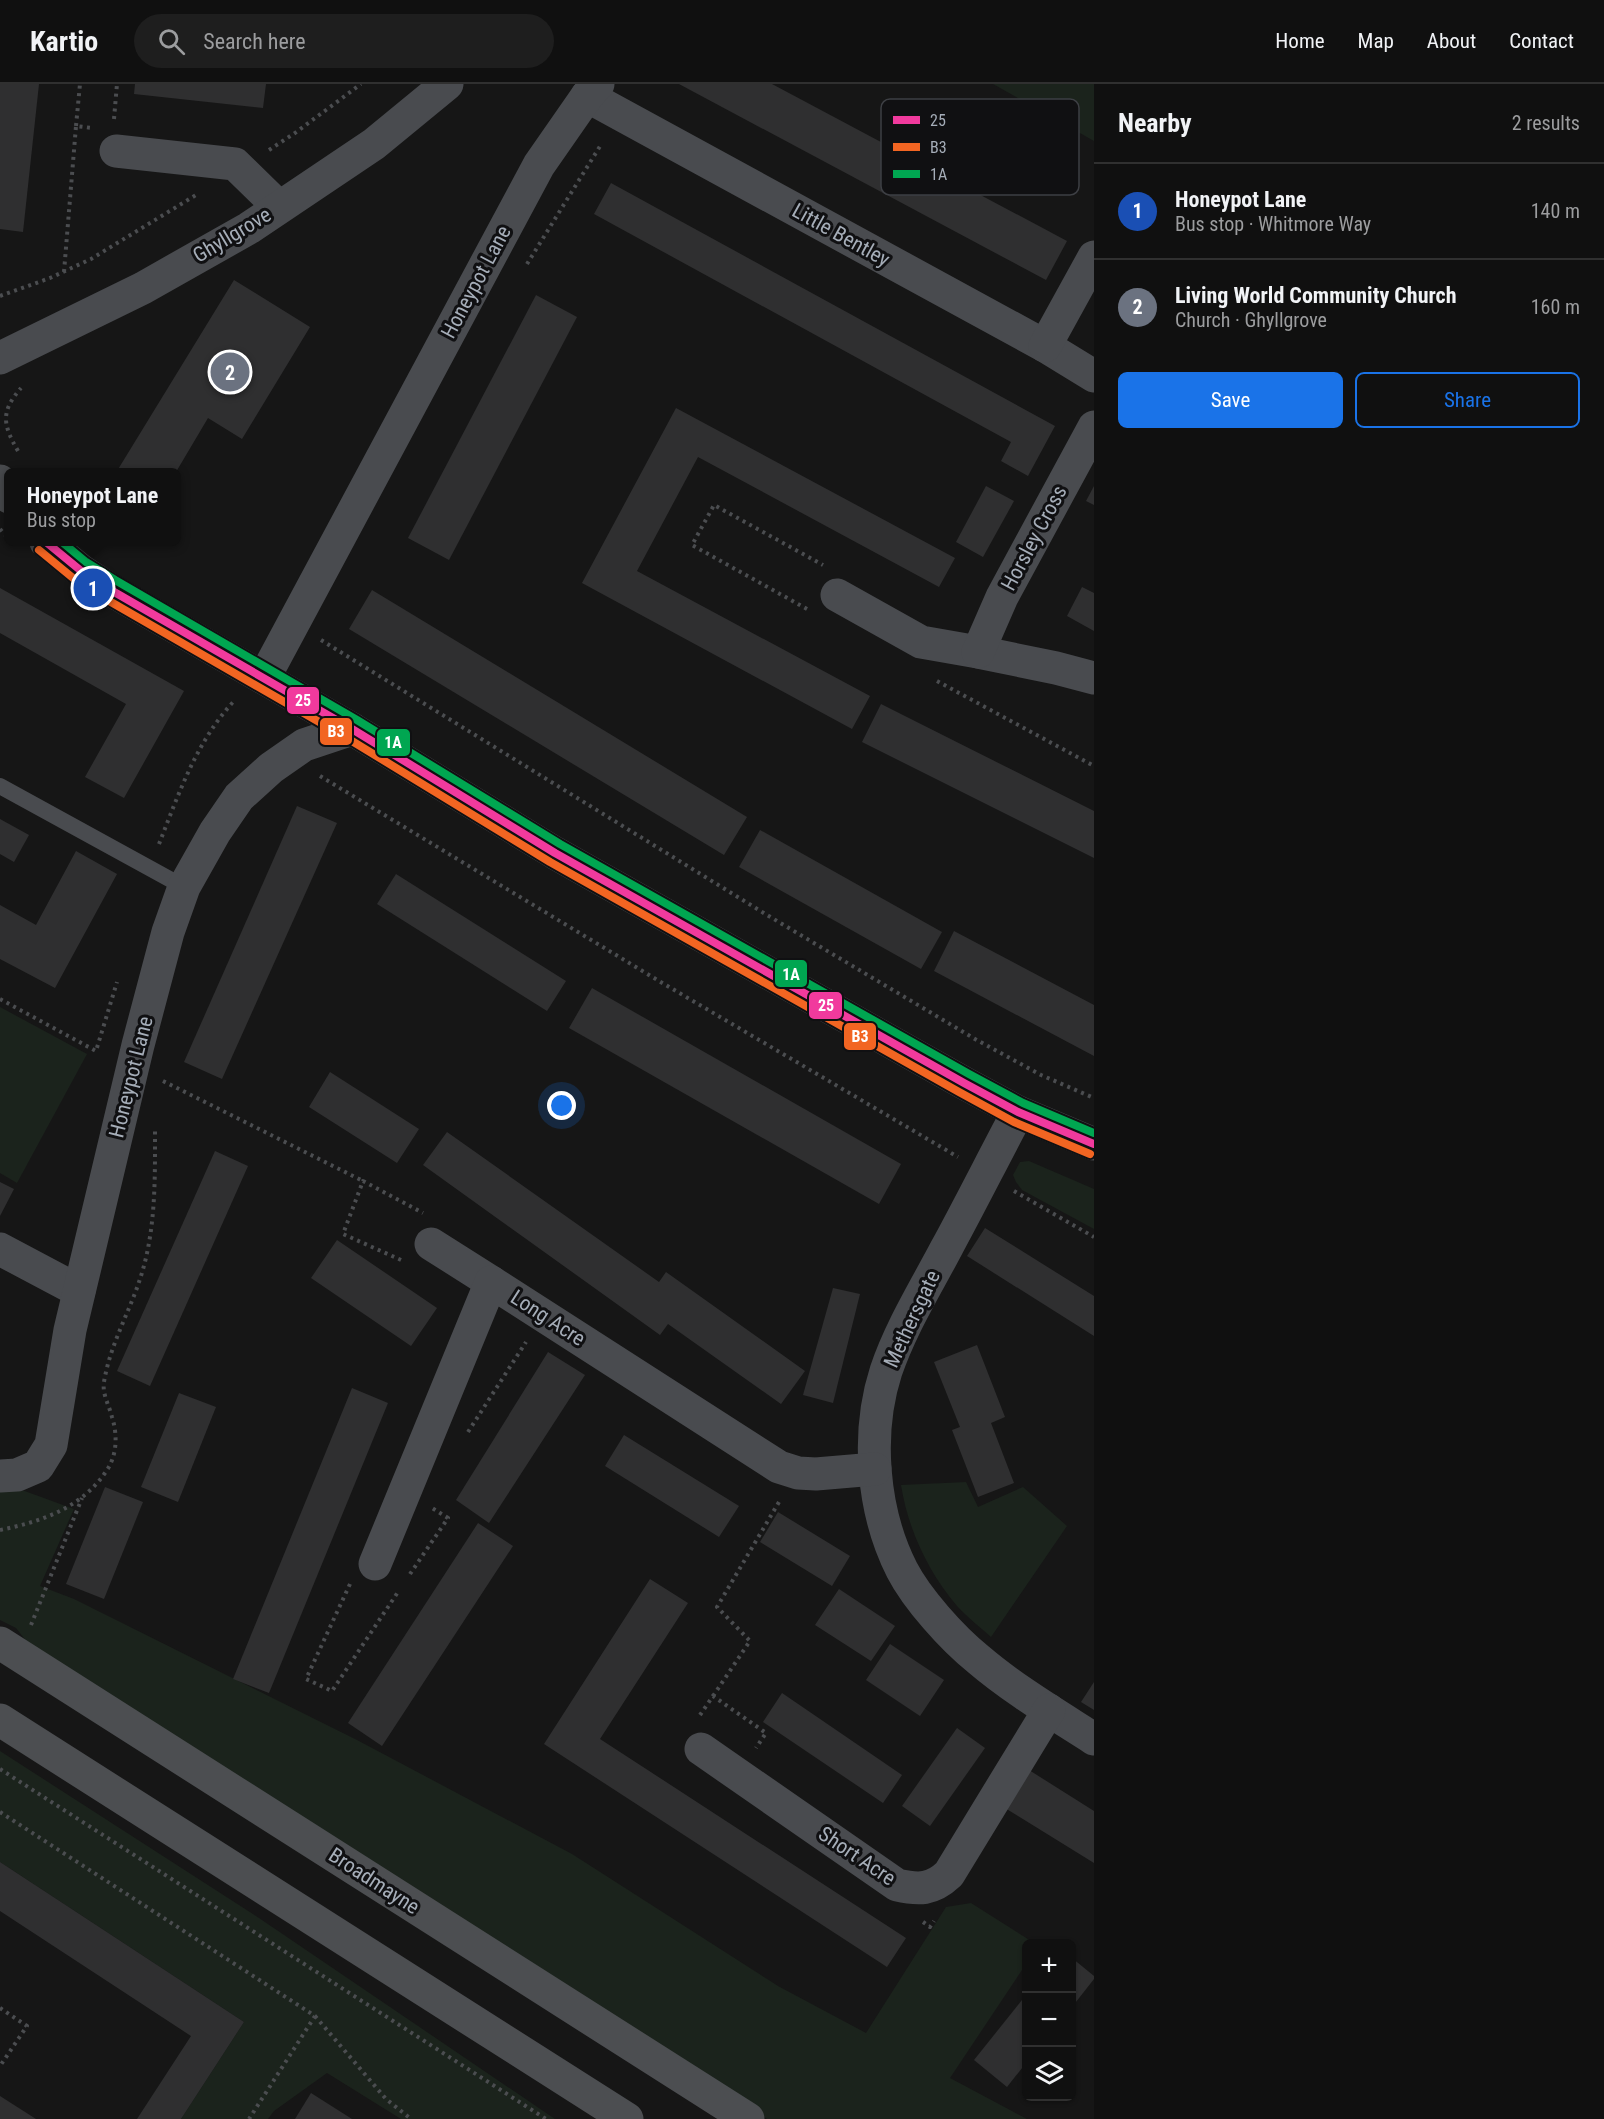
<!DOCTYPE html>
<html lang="en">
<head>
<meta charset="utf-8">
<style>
  :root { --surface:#101010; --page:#1e1e1e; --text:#f1f3f6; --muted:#9c9d9f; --line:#303030; --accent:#1a73e8 }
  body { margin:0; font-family:"Roboto Condensed",sans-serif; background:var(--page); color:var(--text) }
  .controls { position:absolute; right:18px; bottom:18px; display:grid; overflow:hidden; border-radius:9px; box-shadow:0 2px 4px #0004 }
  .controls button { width:54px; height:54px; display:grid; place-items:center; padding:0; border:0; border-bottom:2px solid var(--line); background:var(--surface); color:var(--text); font:30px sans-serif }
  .you { position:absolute; left:562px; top:1022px; width:21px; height:21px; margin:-15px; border:4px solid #fff; border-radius:50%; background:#1a73e8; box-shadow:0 0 0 9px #1a73e833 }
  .badge { display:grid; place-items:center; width:39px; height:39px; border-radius:50%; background:var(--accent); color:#fff; font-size:20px; font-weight:700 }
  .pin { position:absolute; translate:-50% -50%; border:3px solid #fff; box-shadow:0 2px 6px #0006 }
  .popup { position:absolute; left:4px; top:384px; width:177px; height:78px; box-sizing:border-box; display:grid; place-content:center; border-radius:9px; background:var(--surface); filter:drop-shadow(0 2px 4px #0005); font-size:20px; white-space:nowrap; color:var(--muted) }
  .popup b { font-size:22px; color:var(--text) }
  .popup::after { content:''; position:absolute; left:50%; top:100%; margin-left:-12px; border:12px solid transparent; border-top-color:var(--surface) }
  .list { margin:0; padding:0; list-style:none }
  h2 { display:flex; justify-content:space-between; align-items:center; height:78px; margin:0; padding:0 24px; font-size:26px }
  h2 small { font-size:20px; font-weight:400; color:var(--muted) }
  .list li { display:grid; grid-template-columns:39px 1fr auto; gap:18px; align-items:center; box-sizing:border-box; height:96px; padding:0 24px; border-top:2px solid var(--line) }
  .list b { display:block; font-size:22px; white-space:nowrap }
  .list p { margin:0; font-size:20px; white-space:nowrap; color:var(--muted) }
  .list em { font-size:20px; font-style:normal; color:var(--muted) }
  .actions { display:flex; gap:12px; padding:18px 24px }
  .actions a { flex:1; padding:14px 0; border:2px solid var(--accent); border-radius:9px; text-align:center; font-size:21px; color:var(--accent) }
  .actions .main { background:var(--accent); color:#fff }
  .icon { flex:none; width:33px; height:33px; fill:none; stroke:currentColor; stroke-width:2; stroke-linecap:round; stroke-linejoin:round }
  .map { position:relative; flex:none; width:1094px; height:2035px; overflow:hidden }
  header { display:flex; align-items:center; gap:36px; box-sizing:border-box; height:84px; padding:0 30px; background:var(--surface); border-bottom:2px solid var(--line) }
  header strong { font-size:28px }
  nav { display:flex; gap:33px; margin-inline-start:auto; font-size:21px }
  .search { width:420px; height:54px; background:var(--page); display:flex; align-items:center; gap:15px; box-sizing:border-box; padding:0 21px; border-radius:33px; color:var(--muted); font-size:22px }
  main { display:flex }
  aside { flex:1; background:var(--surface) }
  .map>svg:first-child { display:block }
</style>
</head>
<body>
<header>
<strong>Kartio</strong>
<div class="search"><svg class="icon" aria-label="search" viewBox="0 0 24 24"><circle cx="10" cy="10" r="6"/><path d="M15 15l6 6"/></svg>Search here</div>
<nav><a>Home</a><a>Map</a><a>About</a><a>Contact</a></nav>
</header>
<main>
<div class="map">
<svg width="1094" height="2035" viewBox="0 0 1094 2035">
  <rect width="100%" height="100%" fill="#161616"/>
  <!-- green -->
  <g fill="#1b231c">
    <polygon points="993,0 1094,0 1094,57"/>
    <polygon points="0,923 87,970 17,1099 0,1089"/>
    <polygon points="1029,1077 1094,1105 1094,1145 1022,1106 1016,1098 1013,1091 1020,1078"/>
    <polygon points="0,1398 74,1425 40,1502 74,1515 357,1656 572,1770 778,1902 866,1949 946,1823 971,1819 1034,1859 1026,1860 1026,1880 950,1994 1027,2035 767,2035 34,1567 16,1544 0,1536"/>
    <path d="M966,1398L978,1423L1023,1403L1067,1442L991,1553C980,1543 967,1533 957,1522C928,1488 908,1445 901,1401Z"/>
    <polygon points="0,1667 259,1834 555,2035 401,2035 327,1989 274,2027 268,2035 181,2035 244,1938 0,1778"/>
  </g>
  <!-- building -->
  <g fill="#2f2f30">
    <polygon points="0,0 39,0 23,148 0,145"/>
    <polygon points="135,0 266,0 263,24 134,10"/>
    <polygon points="679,0 772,0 1067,157 1046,196"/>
    <polygon points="611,99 1055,342 1028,392 1001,377 1011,358 594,130"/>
    <polygon points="234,196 310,243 242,355 208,334 176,388 120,388 117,387"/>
    <polygon points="536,211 577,233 449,476 408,454"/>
    <polygon points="676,324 955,474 939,503 698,373 637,487 870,612 852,645 582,499"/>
    <polygon points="986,402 1014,417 983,473 956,458"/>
    <polygon points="1094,402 1094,421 1086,417"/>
    <polygon points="1082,503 1094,509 1094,547 1067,532"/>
    <polygon points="0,504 184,607 124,714 85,693 126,620 0,549"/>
    <polygon points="372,506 747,733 724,771 349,545"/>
    <polygon points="881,620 1094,727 1094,774 862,658"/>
    <polygon points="297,722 337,739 222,995 184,978"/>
    <polygon points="0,735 29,751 14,778 0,770"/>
    <polygon points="760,746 942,848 921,885 739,783"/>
    <polygon points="76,767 117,790 55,904 0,875 0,821 36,841"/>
    <polygon points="396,790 566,897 547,927 377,820"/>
    <polygon points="954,847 1094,921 1094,972 934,887"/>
    <polygon points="592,904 901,1080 879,1120 569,944"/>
    <polygon points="330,988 419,1045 397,1079 309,1023"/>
    <polygon points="447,1048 659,1198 666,1188 805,1287 781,1320 668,1240 660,1251 423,1081"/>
    <polygon points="215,1067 248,1082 150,1302 117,1287"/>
    <polygon points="0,1098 14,1105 0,1132"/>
    <polygon points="985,1144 1094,1212 1094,1252 967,1172"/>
    <polygon points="337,1156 437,1224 411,1262 311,1194"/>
    <polygon points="833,1204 860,1210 833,1319 803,1311"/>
    <polygon points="977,1261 1005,1333 991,1339 1014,1399 978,1413 952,1346 960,1343 934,1278"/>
    <polygon points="548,1268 585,1291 489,1439 456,1416"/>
    <polygon points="352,1304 388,1319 269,1609 233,1595"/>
    <polygon points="179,1309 216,1323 178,1418 141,1403"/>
    <polygon points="624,1351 739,1422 719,1453 605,1382"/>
    <polygon points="105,1403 143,1418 104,1515 66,1500"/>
    <polygon points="778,1428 850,1472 832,1502 760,1458"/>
    <polygon points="478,1439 513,1462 382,1662 348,1639"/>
    <polygon points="650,1495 688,1519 600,1655 906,1854 887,1883 544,1660"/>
    <polygon points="839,1505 895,1542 871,1577 815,1541"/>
    <polygon points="890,1560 944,1596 920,1632 866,1596"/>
    <polygon points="1094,1598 1094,1626 1081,1618"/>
    <polygon points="782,1609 902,1691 883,1719 763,1638"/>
    <polygon points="957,1644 985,1664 930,1742 902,1722"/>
    <polygon points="1029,1686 1094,1727 1094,1779 1005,1724"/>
    <polygon points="0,1778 244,1938 181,2035 137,2035 191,1952 0,1827"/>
    <polygon points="1072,1874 1094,1892 1094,1895 1072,1923"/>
    <polygon points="1026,1911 1026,1979 1007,2003 974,1976"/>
    <polygon points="311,2009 352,2035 295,2035"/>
    <polygon points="0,2012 36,2035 0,2035"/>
  </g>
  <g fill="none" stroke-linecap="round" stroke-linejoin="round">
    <!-- path -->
    <g stroke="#4b4d50" stroke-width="4" stroke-dasharray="3 4.5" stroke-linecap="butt">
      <polyline points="114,35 117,0"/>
      <polyline points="76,42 80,0"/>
      <polyline points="269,66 295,49 361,0"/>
      <polyline points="527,180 602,59"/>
      <polyline points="64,188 76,42 92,44"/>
      <polyline points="0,212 50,194 91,175 196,111"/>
      <path d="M18,367C3,341 0,328 21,304"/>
      <polyline points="0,445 9,455"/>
      <polyline points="807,525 692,461 714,421 823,481"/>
      <polyline points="321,556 767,831 975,955 1041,991 1094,1014"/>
      <polyline points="937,597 1094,682"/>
      <polyline points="320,692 659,897 958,1073"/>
      <path d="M159,760C179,709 197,656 235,616"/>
      <polyline points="0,915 96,967 117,898"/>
      <polyline points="163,997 363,1097"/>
      <polyline points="1014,1107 1094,1153"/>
      <polyline points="401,1176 343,1150 363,1097 423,1129"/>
      <polyline points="468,1348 526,1258"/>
      <path d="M0,1446C40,1438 81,1424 105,1389C117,1373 118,1352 112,1333C109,1321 102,1310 104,1298C110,1261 129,1229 140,1195C156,1147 155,1095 155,1046"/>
      <polyline points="410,1490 448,1434 432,1424"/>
      <polyline points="350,1500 306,1595 332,1607 398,1508"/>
      <polyline points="31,1541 82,1414"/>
      <polyline points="713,1612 750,1557 717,1523 779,1418"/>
      <polyline points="700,1631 713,1612 766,1649 756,1664"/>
      <polyline points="0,1685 546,2035"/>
      <polyline points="0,1728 315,1932 249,2035"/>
      <polyline points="923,1838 930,1843 934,1837"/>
      <polyline points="0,1924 27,1942 0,1982"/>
      <polyline points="315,1932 386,2015 411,2035"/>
    </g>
    <!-- lane -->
    <polyline stroke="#494b4f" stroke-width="16" points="0,702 184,803"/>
    <!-- street -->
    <g stroke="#494b4f" stroke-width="33">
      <polyline points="587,12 1045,262 1094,292"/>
      <polyline points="116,67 235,80 279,123"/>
      <polyline points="1045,262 1094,173"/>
      <polyline points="0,274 143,204 249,144 374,60 447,0"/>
      <polyline points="837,511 921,558 978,568 1056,584 1094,594"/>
      <polyline points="978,568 1002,513 1094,343"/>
      <polyline points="264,594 539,81 587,12 598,0"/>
      <path d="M1018,1028C994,1073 971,1119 946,1165C925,1205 901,1243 886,1287C866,1349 872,1427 902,1486C917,1515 952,1554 978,1575C1013,1605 1055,1630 1094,1655"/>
      <polyline points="431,1160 491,1198"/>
      <polyline points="0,1165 79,1207"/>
      <polyline points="0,1392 17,1391 38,1382 51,1361 70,1246 138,961 168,848 184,803 215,748 239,713 271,684 304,661 352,645"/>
      <polyline points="375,1480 491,1198 779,1383 798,1389 816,1390 875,1385"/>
      <path d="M701,1665L897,1801C919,1806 932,1806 949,1790L1049,1626"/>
    </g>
    <!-- secondary -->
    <g stroke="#484a4d" stroke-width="33">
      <polyline points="0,397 9,413"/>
      <polyline points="46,458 80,486 109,505 352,645 555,769 964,999 1018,1028 1094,1060"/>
    </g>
    <!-- primary -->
    <g stroke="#4c4e51" stroke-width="33">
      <polyline points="0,1559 748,2035"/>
      <polyline points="0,1636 627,2035"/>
    </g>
    <!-- bus-1 casing -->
    <g stroke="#101012" stroke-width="12">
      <polyline id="bus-1" points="46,458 80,486 109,505 352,645 555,769 964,999 1018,1028 1094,1060"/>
    </g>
    <!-- bus-2 casing -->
    <g stroke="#101012" stroke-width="12">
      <polyline id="bus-2" points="39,466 73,494 104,514 347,654 550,778 959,1008 1014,1038 1090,1070"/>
    </g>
    <!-- bus-3 casing -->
    <g stroke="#101012" stroke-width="12">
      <polyline id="bus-3" points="62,458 86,478 115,496 357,636 560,760 969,990 1023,1019 1094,1049"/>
    </g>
    <!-- bus-1 -->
    <use href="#bus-1" stroke="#f13a9d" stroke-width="8"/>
    <!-- bus-2 -->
    <use href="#bus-2" stroke="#f26522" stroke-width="8"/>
    <!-- bus-3 -->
    <use href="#bus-3" stroke="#00a651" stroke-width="8"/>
  </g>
  <g text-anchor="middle" stroke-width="6" stroke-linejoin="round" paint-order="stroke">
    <!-- street labels -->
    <g font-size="21" fill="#a5adb8" stroke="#101012">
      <text transform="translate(232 151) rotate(-31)" y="7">Ghyllgrove</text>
      <text transform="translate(841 151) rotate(29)" y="7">Little Bentley</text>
      <text transform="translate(476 198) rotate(-62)" y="7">Honeypot Lane</text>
      <text transform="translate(1034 454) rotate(-62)" y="7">Horsley Cross</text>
      <text transform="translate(131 993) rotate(-76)" y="7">Honeypot Lane</text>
      <text transform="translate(548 1234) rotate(33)" y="7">Long Acre</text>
      <text transform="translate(912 1235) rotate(-65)" y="7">Methersgate</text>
      <text transform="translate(857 1772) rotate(34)" y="7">Short Acre</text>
      <text transform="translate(374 1797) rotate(33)" y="7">Broadmayne</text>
    </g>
  </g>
  <!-- legend -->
  <rect x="881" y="15" width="198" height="96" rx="9" fill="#101012" stroke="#3d3f44" stroke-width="1.5"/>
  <rect x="893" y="32" width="27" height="8" fill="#f13a9d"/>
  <rect x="893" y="59" width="27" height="8" fill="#f26522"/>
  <rect x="893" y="86" width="27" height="8" fill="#00a651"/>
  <g font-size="16" fill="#a5adb8">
    <text x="930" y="42">25</text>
    <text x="930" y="69">B3</text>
    <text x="930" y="96">1A</text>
  </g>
  <g stroke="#101012" stroke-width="2">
    <rect x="286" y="602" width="34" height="29" rx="6" fill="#f13a9d"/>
    <rect x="319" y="633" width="34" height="29" rx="6" fill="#f26522"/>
    <rect x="376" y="644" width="35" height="29" rx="6" fill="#00a651"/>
    <rect x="774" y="875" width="34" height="29" rx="6" fill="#00a651"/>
    <rect x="808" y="907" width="35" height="29" rx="6" fill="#f13a9d"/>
    <rect x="843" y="938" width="34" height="29" rx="6" fill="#f26522"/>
  </g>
  <g font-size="16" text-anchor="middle" font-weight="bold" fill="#fff">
    <text x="303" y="622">25</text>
    <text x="336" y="653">B3</text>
    <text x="393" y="664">1A</text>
    <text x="791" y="896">1A</text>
    <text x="826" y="927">25</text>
    <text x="860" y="958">B3</text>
  </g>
</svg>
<div class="controls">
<button>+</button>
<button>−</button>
<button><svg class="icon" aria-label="layers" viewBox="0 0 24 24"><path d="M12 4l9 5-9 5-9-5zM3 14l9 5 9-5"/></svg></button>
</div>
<div class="you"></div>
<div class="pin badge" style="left:93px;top:504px;background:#1a4fb4">1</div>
<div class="popup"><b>Honeypot Lane</b>Bus stop</div>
<div class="pin badge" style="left:230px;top:288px;background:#6b7280">2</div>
</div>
<aside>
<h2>Nearby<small>2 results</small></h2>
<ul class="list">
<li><span class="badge" style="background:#1a4fb4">1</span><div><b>Honeypot Lane</b><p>Bus stop · Whitmore Way</p></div><em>140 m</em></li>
<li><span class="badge" style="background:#6b7280">2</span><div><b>Living World Community Church</b><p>Church · Ghyllgrove</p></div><em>160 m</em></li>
</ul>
<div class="actions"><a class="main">Save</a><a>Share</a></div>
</aside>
</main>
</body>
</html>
